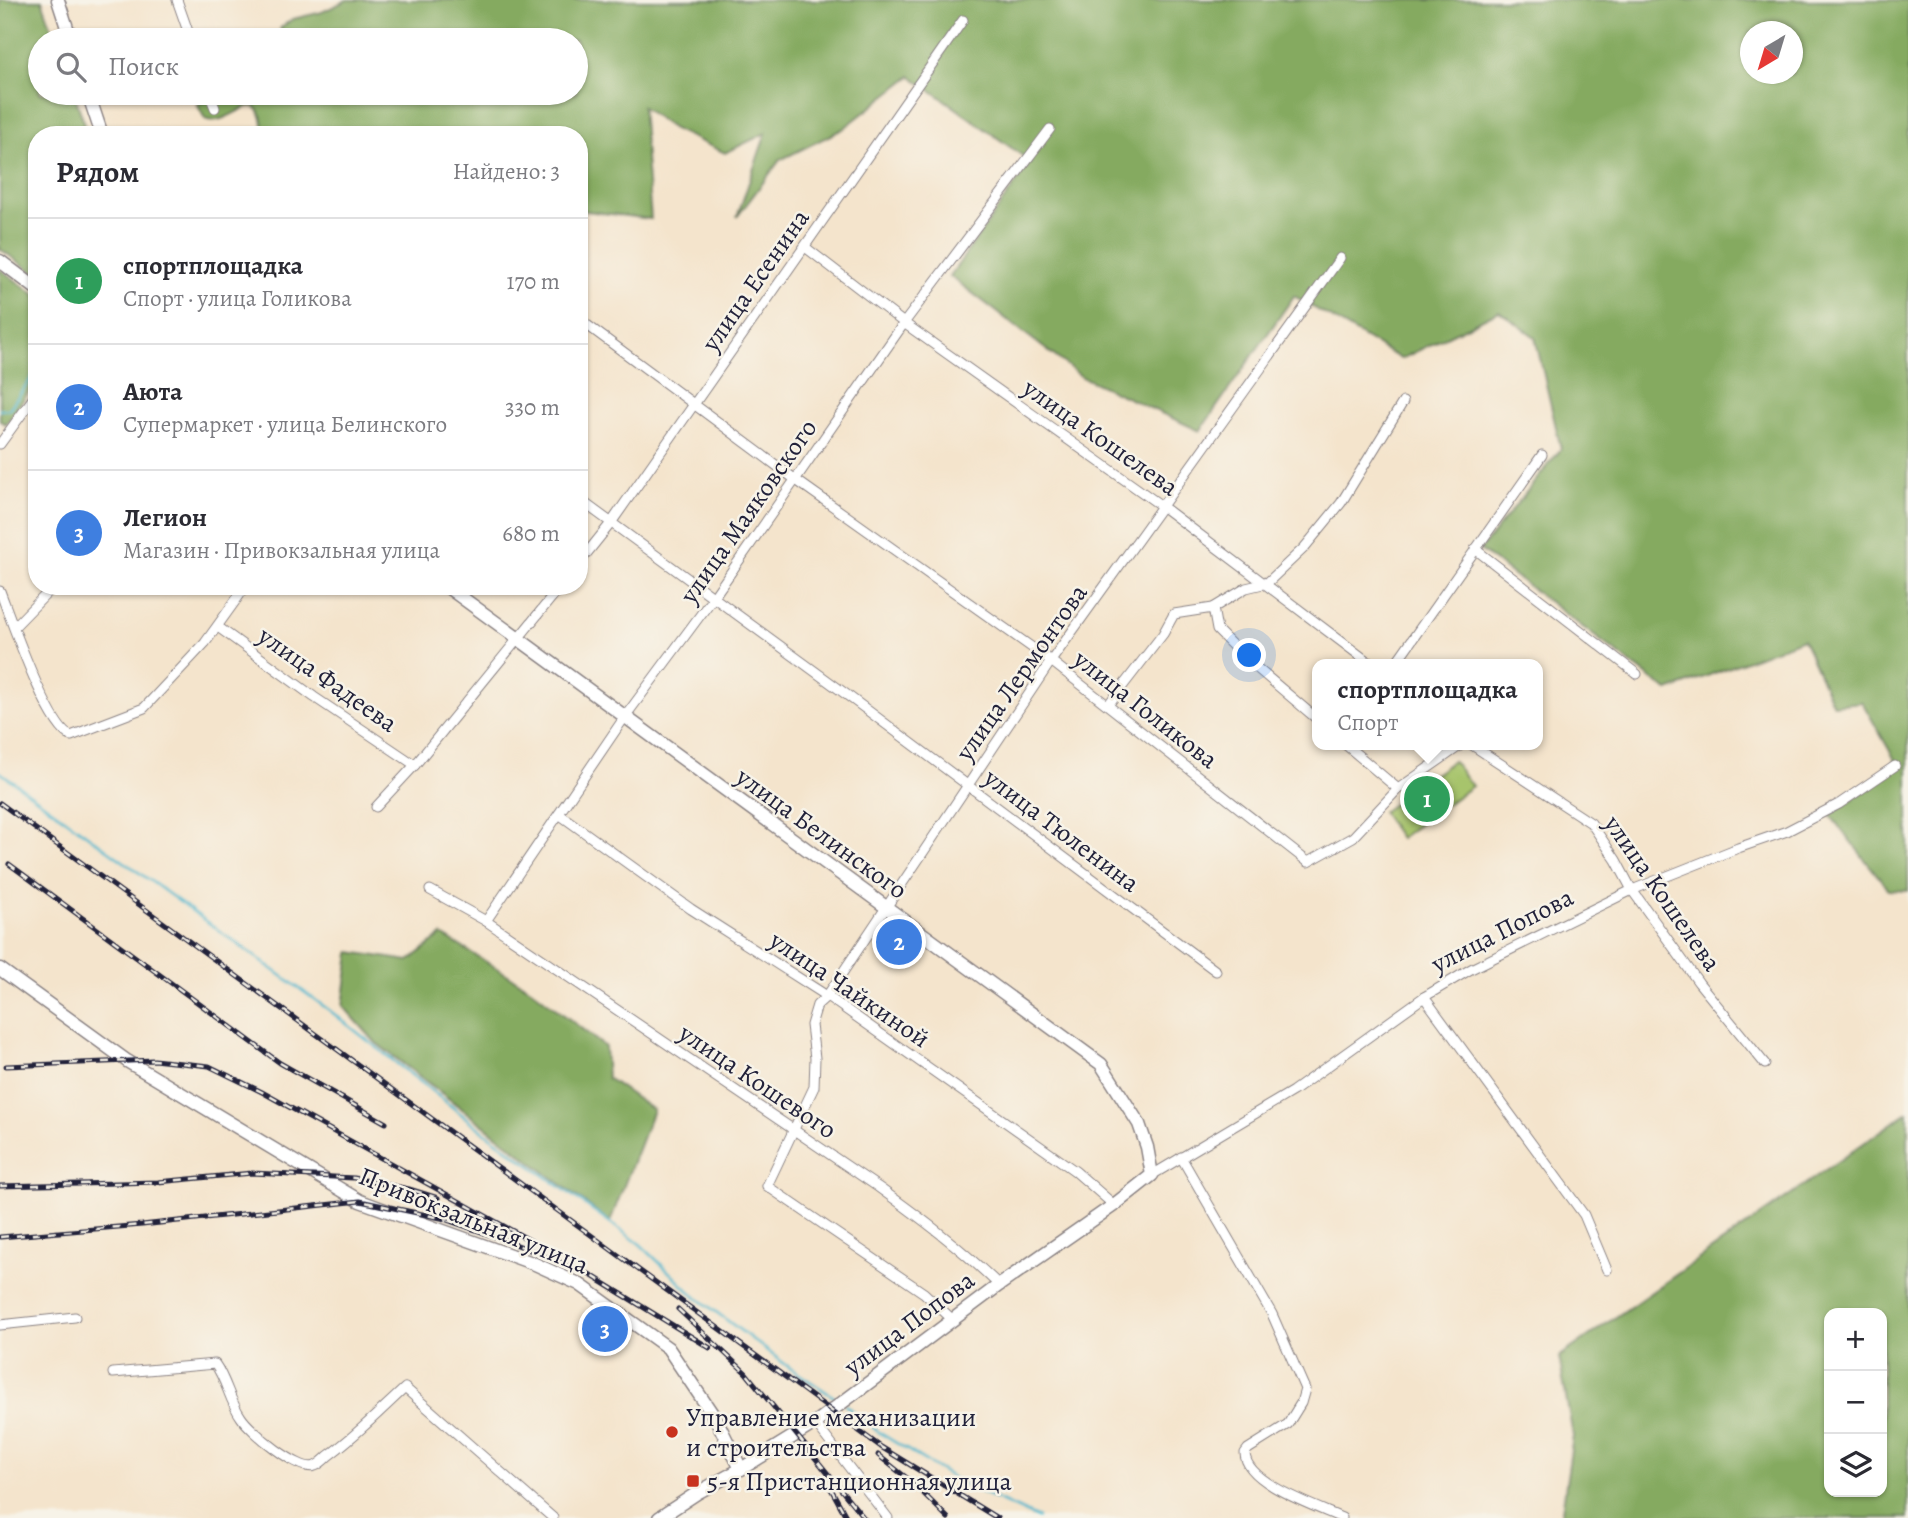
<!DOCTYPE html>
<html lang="ru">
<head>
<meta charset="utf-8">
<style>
  :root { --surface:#fff; --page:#f7f7f7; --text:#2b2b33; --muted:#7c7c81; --line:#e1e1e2; --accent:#c8321e }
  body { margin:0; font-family:Alegreya,serif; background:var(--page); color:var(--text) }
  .controls { position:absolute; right:21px; bottom:21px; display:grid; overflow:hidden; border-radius:14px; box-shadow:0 2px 5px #0004 }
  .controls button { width:63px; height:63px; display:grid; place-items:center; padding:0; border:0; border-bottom:2px solid var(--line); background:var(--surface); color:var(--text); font:35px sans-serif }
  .compass { position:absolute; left:1740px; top:21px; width:63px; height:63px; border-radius:50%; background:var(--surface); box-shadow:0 2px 5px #0004; rotate:218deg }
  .you { position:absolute; left:1250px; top:656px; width:24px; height:24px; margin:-18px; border:5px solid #fff; border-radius:50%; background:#1a73e8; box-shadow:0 0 0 10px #1a73e833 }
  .badge { display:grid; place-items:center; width:46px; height:46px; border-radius:50%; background:var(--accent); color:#fff; font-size:23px; font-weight:700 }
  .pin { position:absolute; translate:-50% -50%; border:4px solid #fff; box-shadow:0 2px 7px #0006 }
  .popup { position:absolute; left:1312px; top:659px; width:231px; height:91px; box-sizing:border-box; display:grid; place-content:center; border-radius:14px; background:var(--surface); filter:drop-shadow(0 2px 5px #0005); font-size:23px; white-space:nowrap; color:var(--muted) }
  .popup b { font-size:26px; color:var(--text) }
  .popup::after { content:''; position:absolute; left:50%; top:100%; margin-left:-14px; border:14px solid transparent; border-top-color:var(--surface) }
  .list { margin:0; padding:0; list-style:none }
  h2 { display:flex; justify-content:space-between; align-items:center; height:91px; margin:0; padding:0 28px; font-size:30px }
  h2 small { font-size:23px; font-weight:400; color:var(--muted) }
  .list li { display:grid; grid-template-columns:46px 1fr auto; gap:21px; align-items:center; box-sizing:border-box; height:126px; padding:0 28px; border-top:2px solid var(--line) }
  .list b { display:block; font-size:26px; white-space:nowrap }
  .list p { margin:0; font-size:23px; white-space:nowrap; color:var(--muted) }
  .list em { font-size:23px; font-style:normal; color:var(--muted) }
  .icon { flex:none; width:38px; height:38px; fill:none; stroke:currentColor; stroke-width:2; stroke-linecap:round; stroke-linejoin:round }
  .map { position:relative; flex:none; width:1908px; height:1518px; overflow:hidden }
  .search { position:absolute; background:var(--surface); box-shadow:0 2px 5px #0004; left:28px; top:28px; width:560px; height:77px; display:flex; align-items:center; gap:18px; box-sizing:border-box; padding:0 24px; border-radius:38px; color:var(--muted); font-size:26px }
  .panel { position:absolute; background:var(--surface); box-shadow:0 2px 5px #0004; left:28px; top:126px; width:560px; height:469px; border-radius:28px }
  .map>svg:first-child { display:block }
</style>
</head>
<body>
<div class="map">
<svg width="1908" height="1518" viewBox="0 0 1908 1518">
  <rect width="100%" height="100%" fill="#f7f3e8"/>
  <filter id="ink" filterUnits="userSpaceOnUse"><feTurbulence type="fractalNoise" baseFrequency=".0143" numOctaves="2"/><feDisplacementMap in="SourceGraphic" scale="14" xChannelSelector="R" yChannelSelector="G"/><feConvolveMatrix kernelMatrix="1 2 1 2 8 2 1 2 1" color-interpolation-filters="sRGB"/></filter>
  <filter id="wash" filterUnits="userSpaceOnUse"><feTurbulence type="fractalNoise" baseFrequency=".00686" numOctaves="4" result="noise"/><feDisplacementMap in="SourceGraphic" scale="28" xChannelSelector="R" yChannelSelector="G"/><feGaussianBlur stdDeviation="1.57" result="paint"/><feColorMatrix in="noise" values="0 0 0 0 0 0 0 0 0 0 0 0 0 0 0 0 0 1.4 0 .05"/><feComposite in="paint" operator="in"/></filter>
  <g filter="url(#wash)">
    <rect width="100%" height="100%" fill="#f4e4cc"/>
    <!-- green -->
    <polygon fill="#a7c46c" stroke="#647354" stroke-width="2" points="1453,761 1472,786 1400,838 1382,812"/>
    <!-- forest -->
    <g fill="#85aa60" stroke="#54664e" stroke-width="2" fill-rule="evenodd">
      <polygon points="0,0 42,0 56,40 40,40 40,93 74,93 88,135 37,135 36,274 0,249"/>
      <path d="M347,0H1908V891L1889,890L1830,815L1899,767L1862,702L1833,705L1803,639L1668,691L1480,550L1561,449L1535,337L1499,311L1401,359L1294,296L1200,431L1082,377L950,276L1031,162L911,76L843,129L780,160L737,217L766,133L725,153L673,129L642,107L651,219L579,210V135H264C261,75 231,130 205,119L197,104L240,93H576V40H278L281,27L293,19L322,12ZM1750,32H1792V74H1750Z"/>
      <polygon points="0,269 37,296 37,380 6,424 0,421"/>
      <polygon points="442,935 531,989 605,1047 607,1078 653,1110 610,1222 376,1043 343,1006 350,952 409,961"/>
      <path d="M1908,1112V1518H1561L1573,1436L1559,1357ZM1882,1313V1492H1829V1313Z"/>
    </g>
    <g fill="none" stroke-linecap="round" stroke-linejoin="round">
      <!-- stream -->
      <g stroke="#4eb6cd" stroke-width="2.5">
        <polyline points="0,410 9,409 37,371"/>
        <polyline points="0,772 329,1010 484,1132 640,1244 691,1293 790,1368 840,1401"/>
        <polyline points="845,1405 880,1433 961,1483 1038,1518"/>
      </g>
    </g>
  </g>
  <g filter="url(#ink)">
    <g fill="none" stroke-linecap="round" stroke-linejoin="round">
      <!-- street casing -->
      <g stroke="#8b8384" stroke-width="11">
        <g id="street">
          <polyline points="177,0 191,40"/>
          <polyline points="209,93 215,108"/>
          <polyline points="805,247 904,323 1163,507 1371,664"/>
          <polyline points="579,319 796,480 1051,661 1308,862 1353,837 1398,789 1461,745"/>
          <polyline points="0,444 37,393"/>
          <polyline points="579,499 843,692 1216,971"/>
          <polyline points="1475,549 1637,674"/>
          <polyline points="579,563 611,523 963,20"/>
          <path d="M0,591C10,617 49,730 71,736L144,708L205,643L246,586"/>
          <polyline points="1213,608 1217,630 1244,657 1317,719"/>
          <polyline points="14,627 54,586"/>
          <polyline points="218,627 314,697 415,765"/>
          <polyline points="1395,664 1542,455"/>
          <polyline points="1108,705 1163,634 1174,614 1213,608 1246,588 1267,583 1304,548 1341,503 1403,402"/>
          <polyline points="1346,745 1398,789"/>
          <polyline points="1472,745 1591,823 1616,860 1632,890 1699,983 1765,1064"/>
          <polyline points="376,807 415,765 561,586"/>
          <polyline points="559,814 691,909 827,996 1075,1171 1114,1205"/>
          <path d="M430,890L486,921L878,1187C921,1218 961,1248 999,1285"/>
          <polyline points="486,921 624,718 713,598 904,323 1050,129"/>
          <polyline points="1424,997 1584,1215 1607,1270"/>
          <path d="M1181,1157L1272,1314L1305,1389L1301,1403L1288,1424L1248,1449L1245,1453C1245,1483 1318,1507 1342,1518"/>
          <polyline points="1152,1175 1293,1091 1424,997 1471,969 1632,890 1738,848 1787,831 1839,804 1895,766"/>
          <polyline points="953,1320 924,1293 767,1186 814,1087 815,1058 811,1025 817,1005 827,996 1051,661 1340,258"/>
          <polyline points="0,1325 75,1317"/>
          <path d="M113,1373L215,1364C227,1381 229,1400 241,1417C249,1430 300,1473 315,1466C320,1464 325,1459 328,1456C356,1436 380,1411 405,1388L553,1518"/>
          <polyline points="815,1423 888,1518"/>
        </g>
      </g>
      <!-- secondary casing -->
      <g stroke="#8b8384" stroke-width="15">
        <g id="secondary">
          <polyline points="58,0 71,40"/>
          <polyline points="88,93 102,135"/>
          <polyline points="0,261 37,289"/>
          <polyline points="446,586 1101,1064 1139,1124 1147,1147 1152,1175 1114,1205 999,1285 815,1423 741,1469 697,1493 659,1518"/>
          <polyline points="0,969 127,1061 360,1201 535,1264 579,1284 668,1348 717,1421 741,1469"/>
        </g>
      </g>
      <!-- street -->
      <use href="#street" stroke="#fff" stroke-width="9"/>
      <!-- secondary -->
      <use href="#secondary" stroke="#fff" stroke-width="12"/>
      <!-- rail casing -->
      <g stroke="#22223b" stroke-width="5">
        <g id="rail">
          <polyline points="0,803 881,1447 997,1518"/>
          <polyline points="9,864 280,1063 386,1123"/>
          <polyline points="6,1066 154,1060 209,1066 262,1092 531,1241"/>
          <polyline points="0,1186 158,1182 252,1173 354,1178 409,1189 438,1198"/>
          <polyline points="0,1237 142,1225 360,1201 441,1218 510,1242 589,1274 710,1348"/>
          <polyline points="678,1309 746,1373 864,1518"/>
          <polyline points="878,1455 913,1483 948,1518"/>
          <polyline points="831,1489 847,1518"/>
        </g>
      </g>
      <!-- rail -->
      <use href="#rail" stroke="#f7f3e8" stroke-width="2.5" stroke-dasharray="8" stroke-linecap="butt"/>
    </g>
  </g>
  <!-- markers -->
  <g fill="#c8321e" stroke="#f7f3e8" stroke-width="2.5">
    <circle cx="672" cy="1432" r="7"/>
    <rect x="686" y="1474" width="14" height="14" rx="3.5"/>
  </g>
  <g text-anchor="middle" stroke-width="5" stroke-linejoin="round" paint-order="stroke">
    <!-- street labels -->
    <g font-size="26" fill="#22223b" stroke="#f7f3e8">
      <text transform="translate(755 280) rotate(-55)" y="9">улица Есенина</text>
      <text transform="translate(1101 437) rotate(35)" y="9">улица Кошелева</text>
      <text transform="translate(748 511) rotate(-55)" y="9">улица Маяковского</text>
      <text transform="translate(1021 672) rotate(-55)" y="9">улица Лермонтова</text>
      <text transform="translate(328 679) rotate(35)" y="9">улица Фадеева</text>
      <text transform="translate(1146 709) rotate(38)" y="9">улица Голикова</text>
      <text transform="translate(1062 830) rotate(37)" y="9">улица Тюленина</text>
      <text transform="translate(822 833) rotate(36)" y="9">улица Белинского</text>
      <text transform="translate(1663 893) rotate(55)" y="9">улица Кошелева</text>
      <text transform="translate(1502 930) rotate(-27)" y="9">улица Попова</text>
      <text transform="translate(850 989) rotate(34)" y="9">улица Чайкиной</text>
      <text transform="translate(758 1081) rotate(34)" y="9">улица Кошевого</text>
      <text transform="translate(474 1220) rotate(22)" y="9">Привокзальная улица</text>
      <text transform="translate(909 1323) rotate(-37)" y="9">улица Попова</text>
    </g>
    <!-- poi labels -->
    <g font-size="26" fill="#22223b" stroke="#f7f3e8" text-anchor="start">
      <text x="686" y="1426">Управление механизации<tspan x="686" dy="30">и строительства</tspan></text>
      <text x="707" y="1490">5-я Пристанционная улица</text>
    </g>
  </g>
</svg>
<div class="controls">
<button>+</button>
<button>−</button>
<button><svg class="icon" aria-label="layers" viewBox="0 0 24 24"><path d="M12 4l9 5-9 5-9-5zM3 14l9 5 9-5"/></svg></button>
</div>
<svg class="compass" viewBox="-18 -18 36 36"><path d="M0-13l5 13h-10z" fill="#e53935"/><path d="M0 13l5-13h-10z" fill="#7c7c81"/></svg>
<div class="you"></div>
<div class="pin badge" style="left:1427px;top:799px;background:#2e9e5b">1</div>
<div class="popup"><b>спортплощадка</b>Спорт</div>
<div class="pin badge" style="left:899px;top:942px;background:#3f7fe0">2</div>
<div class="pin badge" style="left:605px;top:1329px;background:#3f7fe0">3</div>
<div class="search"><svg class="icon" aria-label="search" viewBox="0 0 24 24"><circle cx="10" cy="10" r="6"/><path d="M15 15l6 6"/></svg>Поиск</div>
<section class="panel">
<h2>Рядом<small>Найдено: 3</small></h2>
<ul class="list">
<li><span class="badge" style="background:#2e9e5b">1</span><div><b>спортплощадка</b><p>Спорт · улица Голикова</p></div><em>170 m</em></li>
<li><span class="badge" style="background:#3f7fe0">2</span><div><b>Аюта</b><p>Супермаркет · улица Белинского</p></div><em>330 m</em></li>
<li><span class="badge" style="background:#3f7fe0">3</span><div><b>Легион</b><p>Магазин · Привокзальная улица</p></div><em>680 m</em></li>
</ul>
</section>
</div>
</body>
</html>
